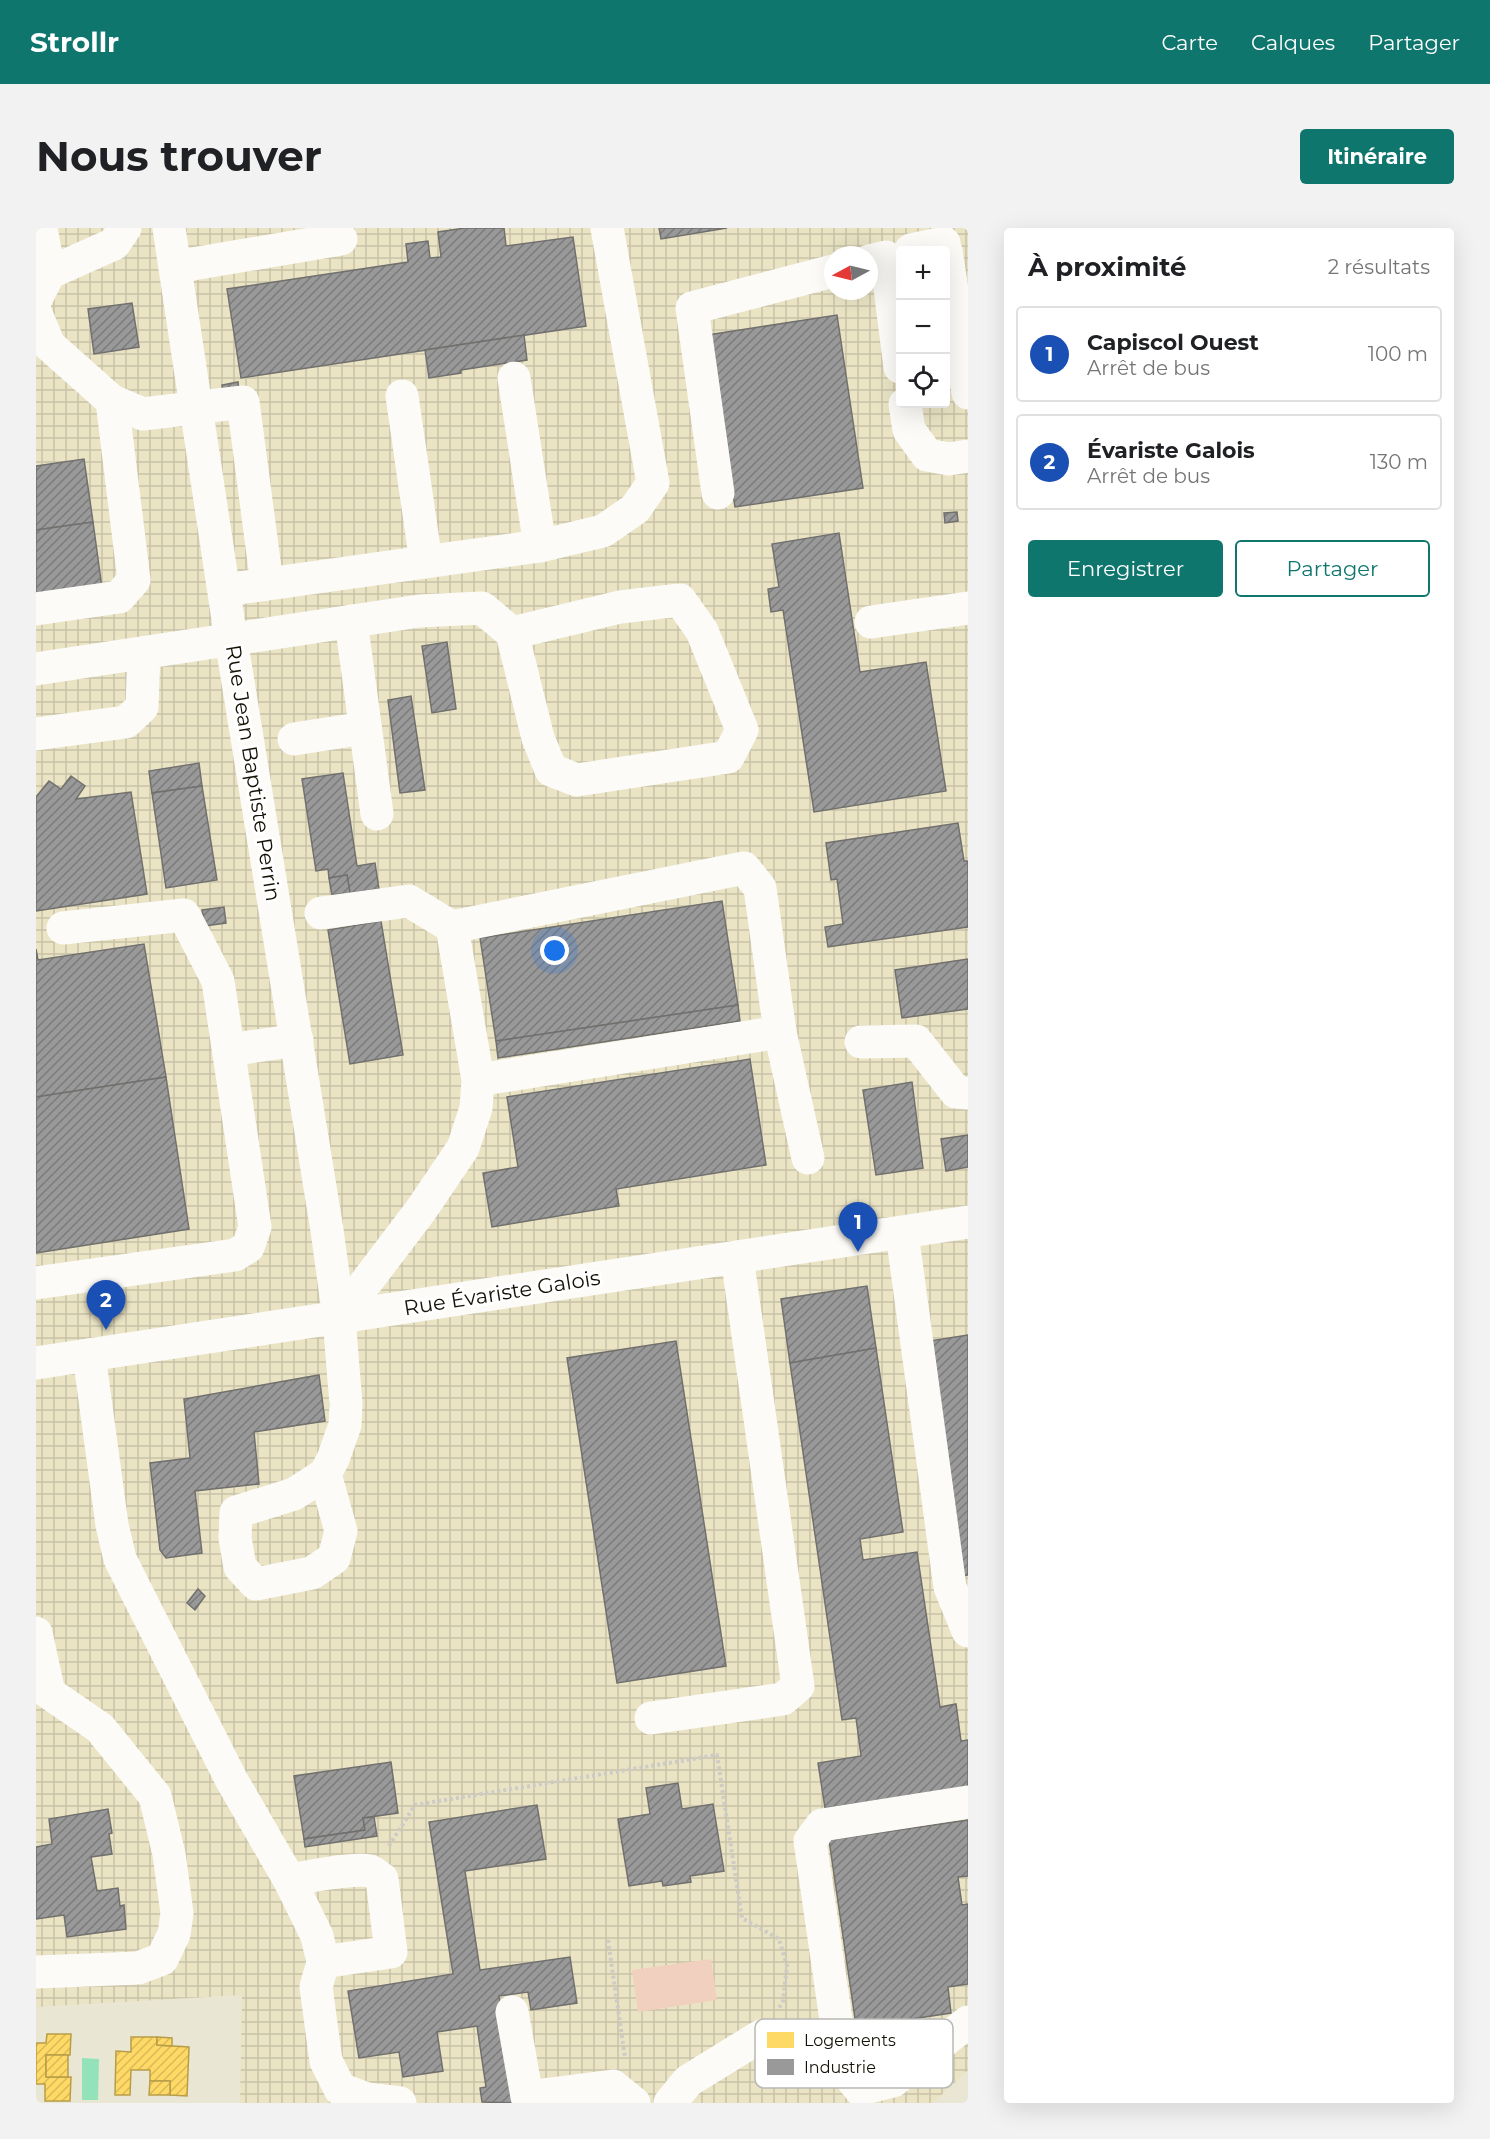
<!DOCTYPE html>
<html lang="fr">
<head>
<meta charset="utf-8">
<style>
  :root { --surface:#fff; --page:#f2f2f2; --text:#202124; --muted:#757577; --line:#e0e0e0; --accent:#0f766e }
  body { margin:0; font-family:Montserrat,sans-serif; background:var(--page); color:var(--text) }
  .controls { position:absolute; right:18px; top:18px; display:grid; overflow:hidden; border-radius:6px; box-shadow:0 6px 24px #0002 }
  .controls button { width:54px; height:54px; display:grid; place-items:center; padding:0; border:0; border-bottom:2px solid var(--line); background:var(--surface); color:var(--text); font:30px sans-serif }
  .compass { position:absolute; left:788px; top:18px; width:54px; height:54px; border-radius:50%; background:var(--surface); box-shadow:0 6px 24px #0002; rotate:263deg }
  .you { position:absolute; left:519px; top:723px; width:21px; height:21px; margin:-15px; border:4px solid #fff; border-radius:50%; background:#1a73e8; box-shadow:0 0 0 9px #1a73e833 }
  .badge { display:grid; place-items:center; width:39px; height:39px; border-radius:50%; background:var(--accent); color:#fff; font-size:20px; font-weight:700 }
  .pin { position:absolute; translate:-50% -50px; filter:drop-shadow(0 2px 3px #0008) }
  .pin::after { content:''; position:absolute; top:32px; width:21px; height:18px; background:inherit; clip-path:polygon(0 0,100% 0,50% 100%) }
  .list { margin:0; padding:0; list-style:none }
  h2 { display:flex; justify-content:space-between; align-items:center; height:78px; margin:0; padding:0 24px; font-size:26px }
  h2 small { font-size:20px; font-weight:400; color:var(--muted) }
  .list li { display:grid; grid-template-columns:39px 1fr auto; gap:18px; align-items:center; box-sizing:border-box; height:96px; margin:0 12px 12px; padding:0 12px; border:2px solid var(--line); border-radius:6px }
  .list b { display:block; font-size:22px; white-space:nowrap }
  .list p { margin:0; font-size:20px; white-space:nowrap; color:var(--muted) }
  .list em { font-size:20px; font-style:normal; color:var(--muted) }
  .actions { display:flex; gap:12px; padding:18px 24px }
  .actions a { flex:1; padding:14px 0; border:2px solid var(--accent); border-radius:6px; text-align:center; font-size:21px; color:var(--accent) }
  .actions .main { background:var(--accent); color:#fff }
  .icon { flex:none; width:33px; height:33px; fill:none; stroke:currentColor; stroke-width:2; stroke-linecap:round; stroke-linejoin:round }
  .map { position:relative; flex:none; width:932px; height:1875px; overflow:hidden; border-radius:6px }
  header { display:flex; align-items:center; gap:36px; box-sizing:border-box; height:84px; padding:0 30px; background:var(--accent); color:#fff }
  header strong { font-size:28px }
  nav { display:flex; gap:33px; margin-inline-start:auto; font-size:21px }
  .intro { display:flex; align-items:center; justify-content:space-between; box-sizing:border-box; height:144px; padding:0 36px }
  h1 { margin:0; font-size:42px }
  .button { padding:15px 27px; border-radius:6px; background:var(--accent); color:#fff; font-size:21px; font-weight:700 }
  main { display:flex; gap:36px; padding:0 36px }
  aside { flex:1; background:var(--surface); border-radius:6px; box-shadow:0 6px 24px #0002 }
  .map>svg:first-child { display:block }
</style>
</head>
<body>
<header>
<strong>Strollr</strong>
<nav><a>Carte</a><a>Calques</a><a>Partager</a></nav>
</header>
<div class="intro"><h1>Nous trouver</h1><a class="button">Itinéraire</a></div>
<main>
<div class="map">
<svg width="932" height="1875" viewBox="0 0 932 1875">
  <defs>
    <pattern id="industrial-grid" width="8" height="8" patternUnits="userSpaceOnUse" patternTransform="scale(1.5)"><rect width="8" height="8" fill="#eae4c5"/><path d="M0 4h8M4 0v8" fill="none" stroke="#c8c3a8"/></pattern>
    <pattern id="homes-hatch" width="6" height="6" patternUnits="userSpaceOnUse" patternTransform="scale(1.5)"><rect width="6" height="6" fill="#ffd966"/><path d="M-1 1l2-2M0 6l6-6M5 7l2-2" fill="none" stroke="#dab957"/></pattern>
    <pattern id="industry-hatch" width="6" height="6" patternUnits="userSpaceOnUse" patternTransform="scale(1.5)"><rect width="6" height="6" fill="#999"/><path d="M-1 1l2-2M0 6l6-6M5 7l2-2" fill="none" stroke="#7c7b7b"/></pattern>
  </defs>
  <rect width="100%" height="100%" fill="#e9e6d3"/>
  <!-- industrial -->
  <path fill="url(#industrial-grid)" fill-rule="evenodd" d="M0,0H932V1842L897,1875H204L206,1767L0,1779ZM864,22H910V176H864ZM797,27H833V63H797Z"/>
  <!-- grass -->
  <polygon fill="#f2d0bf" points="675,1731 681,1772 602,1784 596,1742"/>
  <!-- water -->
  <polygon fill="#94e2ba" points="46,1830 63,1831 62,1872 46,1872"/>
  <!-- homes -->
  <g fill="url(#homes-hatch)" stroke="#b89d49" stroke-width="1.5">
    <polygon points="11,1806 35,1806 34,1827 10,1827 10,1849 35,1849 34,1873 9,1873 9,1856 0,1856 0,1815 10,1815"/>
    <polygon points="95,1809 121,1809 121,1817 153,1819 151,1868 134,1867 134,1853 114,1853 114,1842 95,1842 94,1867 79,1867 80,1823 95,1824"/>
    <polygon points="121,1809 136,1810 136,1818 121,1817"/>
    <rect x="10" y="1827" width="22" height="22"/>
    <polygon points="114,1853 134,1853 134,1867 113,1867"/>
  </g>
  <!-- industry -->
  <g fill="url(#industry-hatch)" stroke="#71706d" stroke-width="1.5">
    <polygon points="429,0 468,0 470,18 537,9 550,98 205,150 191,61 372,34 370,16 392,13 394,30 405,29 402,4"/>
    <polygon points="623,0 691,0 625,11"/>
    <polygon points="96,75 103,119 58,126 52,81"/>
    <polygon points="801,87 827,260 699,279 672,107"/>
    <polygon points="488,107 491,132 425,142 425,145 393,150 389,122"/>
    <polygon points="202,154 203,162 187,164 186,157"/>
    <polygon points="48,231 57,294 0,302 0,238"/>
    <polygon points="921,284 922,293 909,295 908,285"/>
    <polygon points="57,294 66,360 0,369 0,302"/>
    <polygon points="803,305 824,444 890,434 910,563 778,584 747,382 735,384 732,361 743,359 736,316"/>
    <polygon points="411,414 420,481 396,485 386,418"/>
    <polygon points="375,468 389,562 364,565 352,472"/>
    <polygon points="163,535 166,558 116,565 113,543"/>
    <polygon points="307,545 321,638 339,635 343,661 314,665 311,647 293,650 292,641 280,643 266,551"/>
    <polygon points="35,548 49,558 40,571 95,564 111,666 0,683 0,569 13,553 25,561"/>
    <polygon points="166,558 181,652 130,660 116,565"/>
    <polygon points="922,595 928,633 932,633 932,699 792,719 789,699 807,696 801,651 795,652 790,615"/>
    <polygon points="311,647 314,665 296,667 293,650"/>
    <polygon points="686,673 702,777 460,813 444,710"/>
    <polygon points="188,679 190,695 169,698 166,682"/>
    <polygon points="345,693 367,827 314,836 292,702"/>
    <polygon points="108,716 130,849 0,869 0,721 2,732"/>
    <polygon points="932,731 932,781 866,790 859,742"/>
    <polygon points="702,777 704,793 462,830 460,813"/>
    <polygon points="714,831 730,937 580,961 583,978 456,999 447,945 482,939 471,869"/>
    <polygon points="130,849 153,1001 0,1025 0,869"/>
    <polygon points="876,854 887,940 840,947 827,862"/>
    <polygon points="932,907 932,939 910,943 905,911"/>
    <polygon points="831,1058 840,1120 754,1135 745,1071"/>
    <polygon points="932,1107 932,1347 925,1348 887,1114"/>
    <polygon points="640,1113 690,1438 581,1455 531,1130"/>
    <polygon points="840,1120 867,1304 824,1311 827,1332 881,1324 904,1479 920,1476 925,1513 932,1512 932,1554 931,1560 789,1580 782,1535 825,1528 820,1490 806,1492 754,1135"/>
    <polygon points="283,1147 289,1193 218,1204 223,1256 159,1263 166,1325 130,1330 124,1322 114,1235 154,1230 148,1171"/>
    <polygon points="162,1361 169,1368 159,1382 151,1375"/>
    <polygon points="355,1534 362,1585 327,1590 329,1602 268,1611 258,1548"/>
    <polygon points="642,1555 646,1581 677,1576 688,1643 654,1648 655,1654 627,1658 626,1653 593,1658 582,1591 614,1586 610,1560"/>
    <polygon points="501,1577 510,1631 429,1643 444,1742 534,1729 541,1775 495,1782 492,1764 463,1768 480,1875 446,1874 444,1860 450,1859 441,1798 401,1804 407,1843 367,1849 363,1824 323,1830 312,1763 417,1746 393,1594"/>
    <polygon points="72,1581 76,1605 73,1606 76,1626 55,1629 61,1663 82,1660 84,1678 88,1677 90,1701 31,1709 28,1687 0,1691 0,1619 16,1616 13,1591"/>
    <polygon points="338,1589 341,1608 269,1619 268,1611 329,1602 327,1590"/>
    <polygon points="932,1592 932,1648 922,1649 926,1677 932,1676 932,1756 912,1759 915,1785 869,1792 872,1818 824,1825 793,1612"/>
  </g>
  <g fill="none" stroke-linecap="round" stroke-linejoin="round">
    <!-- path -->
    <g stroke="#cccbc5" stroke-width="4" stroke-dasharray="3 3" stroke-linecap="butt">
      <polyline points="353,1618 379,1577 681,1527 706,1690 743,1711 751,1738 747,1773 742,1782"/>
      <polyline points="572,1712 589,1829"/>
    </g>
    <!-- minor -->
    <g stroke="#fcfbf8" stroke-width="33">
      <polyline points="5,0 13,45"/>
      <polyline points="133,0 195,411 291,1002 303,1090 310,1176 309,1197 297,1231 289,1246 258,1266 200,1284 199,1310 204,1339 220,1356 276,1345 298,1330 305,1303 289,1246"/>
      <polyline points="875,22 908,15"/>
      <polyline points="910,23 932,165"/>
      <polyline points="833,33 850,29 864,139"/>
      <polyline points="139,39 305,11"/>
      <polyline points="0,71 13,45 78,16 89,0"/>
      <polyline points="0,86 13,117 76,173 107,186 207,174 231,356"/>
      <polyline points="478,150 504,318"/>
      <polyline points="366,168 390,334"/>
      <polyline points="869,176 873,202 891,227 913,231 932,228"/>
      <polyline points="682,265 656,80 797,43"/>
      <polyline points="188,362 504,318 567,303 599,281 617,255 571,0"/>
      <polyline points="0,381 83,369 98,352 76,173"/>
      <polyline points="315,393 341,586"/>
      <polyline points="835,394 932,380"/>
      <polyline points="0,441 383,383 446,380 476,405 502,510 515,542 541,552 692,529 706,502 666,403 644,372 584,379 476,405"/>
      <polyline points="0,506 90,494 106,479 108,425"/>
      <polyline points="258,511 329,500"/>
      <polyline points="285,685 373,673 416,699 442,852"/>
      <polyline points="416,699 708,640 724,660 744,804 772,930"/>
      <polyline points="825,814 880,813 920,864 932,865"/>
      <polyline points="193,822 261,812"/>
      <polyline points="866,1005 914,1359 932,1403"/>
      <polyline points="0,1055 199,1027 212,1019 219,999 182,753 148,687 27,700"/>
      <polyline points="303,1090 385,982 427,920 440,880 442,852 744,804"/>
      <polyline points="53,1127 76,1297 84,1331 195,1551 254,1653 281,1708 287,1734 280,1759 290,1833 304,1861 331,1871 364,1875"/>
      <polyline points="0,1135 932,994"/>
      <polyline points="0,1405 13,1465 64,1500 119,1568 133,1626 141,1685 138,1706 126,1731 102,1740 0,1744"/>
      <polyline points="615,1490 747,1471 762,1458 701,1029"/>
      <polyline points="932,1574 786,1597 774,1613 807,1840 824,1861 857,1853 932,1794"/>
      <path d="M254,1653C270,1648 318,1640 334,1643C338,1644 342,1649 346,1651L355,1724L287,1734"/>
      <polyline points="476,1784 491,1869 577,1858 598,1875"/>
      <polyline points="634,1875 652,1853 725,1808"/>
    </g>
  </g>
  <g text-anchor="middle" stroke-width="6" stroke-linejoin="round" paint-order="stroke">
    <!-- street labels -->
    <g font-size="21" fill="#141206" stroke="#fff">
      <text transform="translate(217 545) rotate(81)" y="7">Rue Jean Baptiste Perrin</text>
      <text transform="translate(466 1065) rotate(-9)" y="7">Rue Évariste Galois</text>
    </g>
  </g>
  <!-- legend -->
  <rect x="719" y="1791" width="198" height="69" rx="9" fill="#fff" stroke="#b8b8b4" stroke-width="1.5"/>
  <rect x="731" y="1804" width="27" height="16" fill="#ffd966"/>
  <rect x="731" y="1831" width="27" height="16" fill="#999"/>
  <g font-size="16" fill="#141206">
    <text x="768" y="1818">Logements</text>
    <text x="768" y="1845">Industrie</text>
  </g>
</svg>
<div class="controls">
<button>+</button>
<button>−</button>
<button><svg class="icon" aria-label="locate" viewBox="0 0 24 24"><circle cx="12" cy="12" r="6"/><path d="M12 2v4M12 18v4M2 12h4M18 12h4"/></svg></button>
</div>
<svg class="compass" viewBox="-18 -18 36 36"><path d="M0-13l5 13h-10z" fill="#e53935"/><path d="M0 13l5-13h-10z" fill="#757577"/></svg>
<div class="you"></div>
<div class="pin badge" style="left:822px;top:1024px;background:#1a4fb4">1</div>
<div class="pin badge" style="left:70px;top:1102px;background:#1a4fb4">2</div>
</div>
<aside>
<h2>À proximité<small>2 résultats</small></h2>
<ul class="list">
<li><span class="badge" style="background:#1a4fb4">1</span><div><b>Capiscol Ouest</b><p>Arrêt de bus</p></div><em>100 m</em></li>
<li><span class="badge" style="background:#1a4fb4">2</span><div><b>Évariste Galois</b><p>Arrêt de bus</p></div><em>130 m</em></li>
</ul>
<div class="actions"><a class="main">Enregistrer</a><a>Partager</a></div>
</aside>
</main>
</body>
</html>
